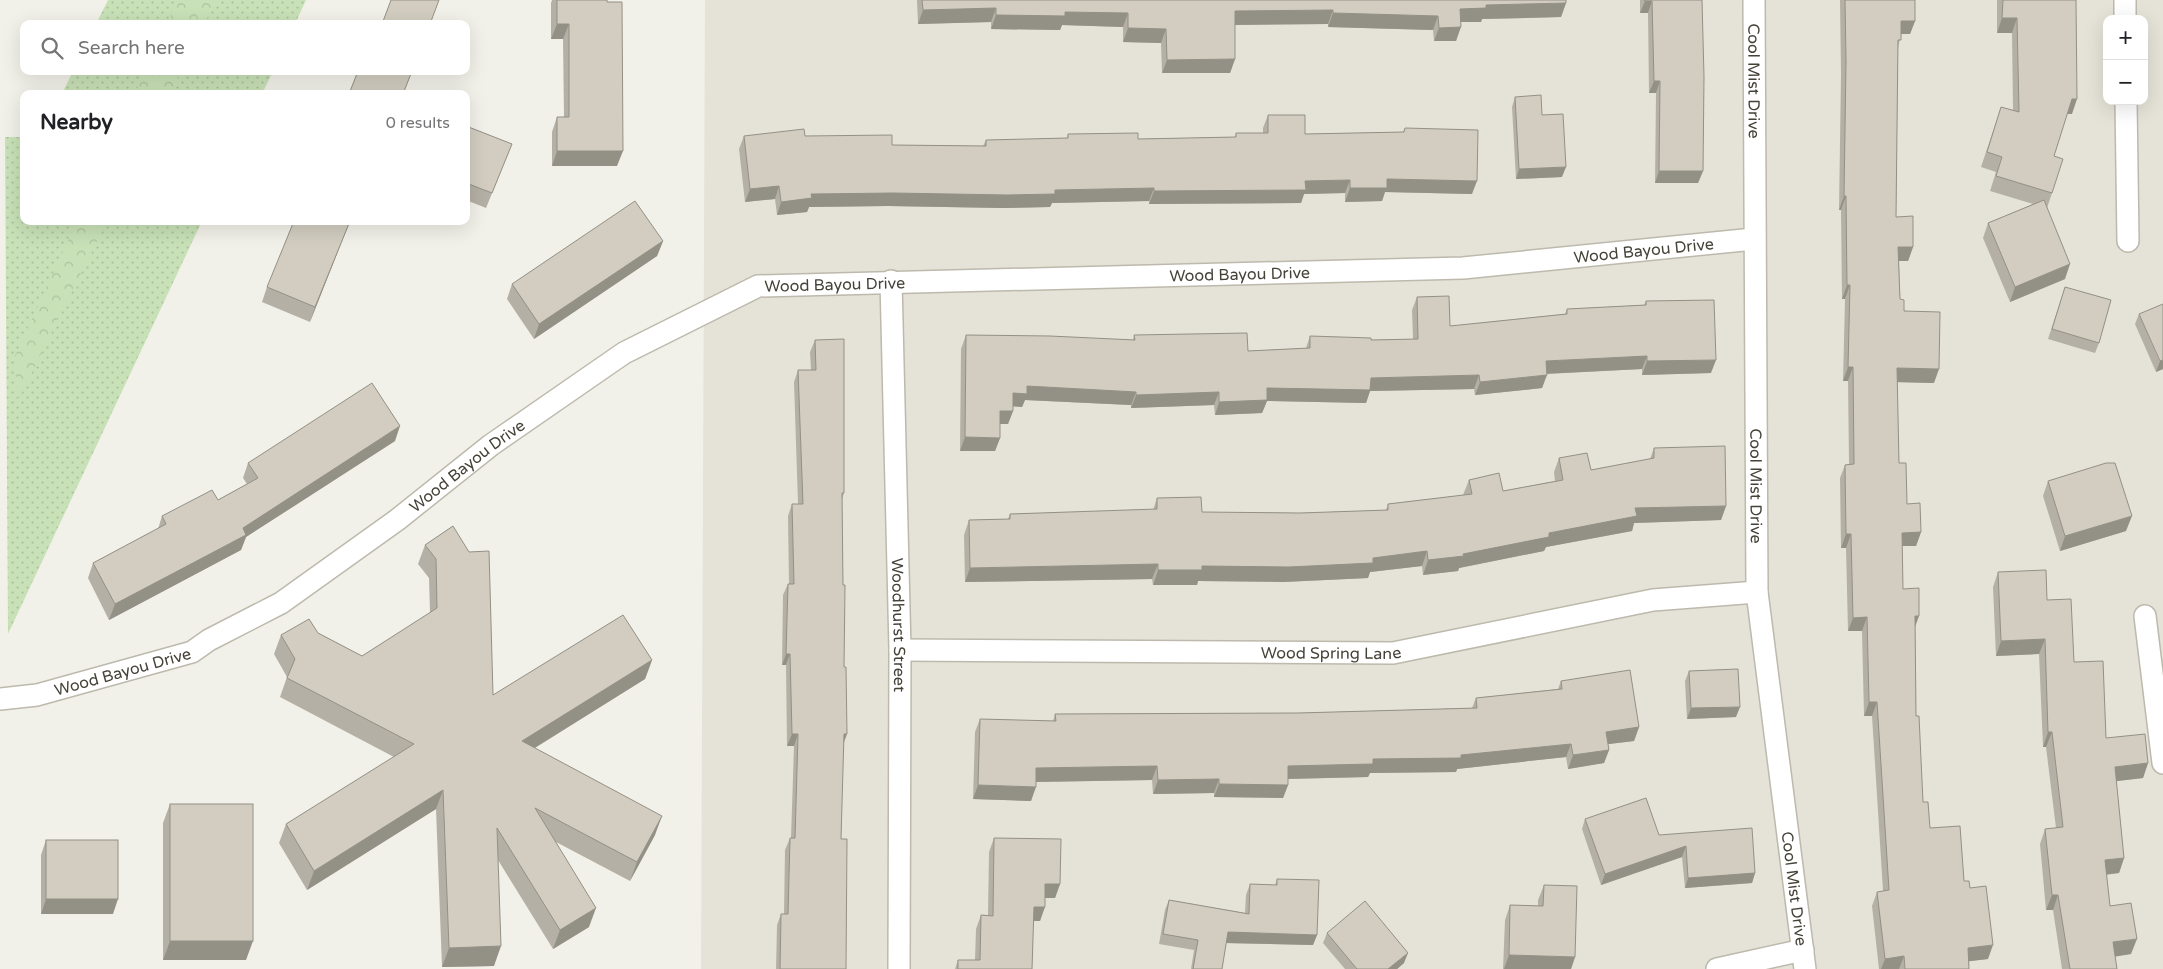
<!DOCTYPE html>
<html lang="en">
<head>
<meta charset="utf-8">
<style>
  :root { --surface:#fff; --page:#f6f6f6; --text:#202124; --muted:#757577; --line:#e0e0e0 }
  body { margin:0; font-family:"Varela Round",sans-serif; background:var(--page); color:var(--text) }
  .controls { position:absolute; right:15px; top:15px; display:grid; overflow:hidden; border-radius:10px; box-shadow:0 5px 20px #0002 }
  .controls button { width:45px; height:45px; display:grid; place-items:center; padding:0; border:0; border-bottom:1px solid var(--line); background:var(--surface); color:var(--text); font:25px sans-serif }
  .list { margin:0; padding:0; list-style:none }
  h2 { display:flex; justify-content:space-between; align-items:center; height:65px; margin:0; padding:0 20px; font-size:21px }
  h2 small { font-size:16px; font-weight:400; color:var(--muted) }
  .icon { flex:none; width:28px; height:28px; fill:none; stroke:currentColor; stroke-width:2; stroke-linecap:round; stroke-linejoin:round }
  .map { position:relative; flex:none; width:2163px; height:969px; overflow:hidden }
  .search { position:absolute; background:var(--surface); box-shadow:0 5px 20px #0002; left:20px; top:20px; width:450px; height:55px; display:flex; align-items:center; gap:12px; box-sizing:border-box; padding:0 18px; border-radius:10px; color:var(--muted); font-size:19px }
  .panel { position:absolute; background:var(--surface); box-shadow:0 5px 20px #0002; left:20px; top:90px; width:450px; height:135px; border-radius:10px }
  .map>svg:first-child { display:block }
</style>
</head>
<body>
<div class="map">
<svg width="2163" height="969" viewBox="0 0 2163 969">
  <defs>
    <pattern id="grass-dots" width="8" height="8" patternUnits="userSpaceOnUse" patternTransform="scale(1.25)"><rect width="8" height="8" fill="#c8e1b7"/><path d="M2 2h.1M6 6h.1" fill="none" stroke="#adc29e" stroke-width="1.8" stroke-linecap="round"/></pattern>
    <pattern id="forest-crowns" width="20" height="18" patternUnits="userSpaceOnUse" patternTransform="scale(1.25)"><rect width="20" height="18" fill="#c8e1b7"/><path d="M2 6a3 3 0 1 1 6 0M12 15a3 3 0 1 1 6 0" fill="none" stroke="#adc29e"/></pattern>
  </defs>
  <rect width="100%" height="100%" fill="#f2f1e9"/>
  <!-- residential -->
  <path fill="#e5e3d7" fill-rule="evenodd" d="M705,0H2163V969H701ZM2107,19H2144V101H2107Z"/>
  <!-- grass -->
  <g fill="url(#grass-dots)">
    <polygon points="108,0 306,0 295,24 96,24"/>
    <polygon points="73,71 273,71 262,94 62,94"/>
    <polygon points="5,137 24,137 24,221 202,221 8,634"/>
  </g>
  <!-- forest -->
  <g fill="url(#forest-crowns)">
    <polygon points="177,0 216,0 204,24 167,24"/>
    <polygon points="145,71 181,71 170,94 135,94"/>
    <polygon points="77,221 107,221 17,402 15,356"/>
  </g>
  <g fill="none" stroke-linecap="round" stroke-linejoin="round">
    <!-- minor casing -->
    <g stroke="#bdb9ac" stroke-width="24">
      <g id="minor">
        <path id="s1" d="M1754,0L1757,592L1805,969"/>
        <polyline points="2125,0 2125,19"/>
        <polyline points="2126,101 2128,241"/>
        <path id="s2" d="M891,281L900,650L899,969"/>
        <polyline points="2145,616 2163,763"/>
        <path id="s3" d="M900,650L1393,653L1653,600L1757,592"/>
        <path id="s4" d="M0,699L37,695L192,652L209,640L281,603L397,520L491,445L624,353L758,286L1463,268L1754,239"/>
        <polyline points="1717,969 1803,950"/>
      </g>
    </g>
    <!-- minor -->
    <use href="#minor" stroke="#fff" stroke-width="21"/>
  </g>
  <!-- wall -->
  <g fill="#b5b0a5">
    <polygon points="552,0 607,0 617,166 552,166 552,132 557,117 564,117 563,39 551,39 551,3"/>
    <polygon points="917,0 1566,0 1566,3 1561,17 1482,19 1481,22 1461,22 1456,41 1434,41 1433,30 1328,27 1328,24 1235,25 1235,59 1230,73 1162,73 1161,43 1123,42 1123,27 1062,25 1060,30 991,29 991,22 918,24"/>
    <polygon points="1640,0 1702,0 1703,171 1698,183 1655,183 1656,93 1649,93 1648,13 1640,13"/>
    <polygon points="1840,0 1915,0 1915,21 1910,34 1901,34 1898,48 1896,217 1913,247 1908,261 1899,261 1900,299 1934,383 1897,382 1899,463 1907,504 1921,532 1916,546 1902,546 1903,589 1915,629 1916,716 1923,802 1930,828 1964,881 1970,888 1988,959 1969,961 1969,969 1879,969 1872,906 1877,892 1883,891 1872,716 1864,716 1862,631 1848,631 1846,548 1841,548 1840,478 1845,465 1849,464 1848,381 1843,381 1845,299 1842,299 1841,210 1839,210 1841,74"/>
    <polygon points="1997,0 2076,0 2072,114 2067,114 2054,156 2052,193 2047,208 2065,279 2010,302 1983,238 1988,223 2033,204 1990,191 1996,172 1981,167 2001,107 2013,110 2012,33 1997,33"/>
    <polygon points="1515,97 1542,115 1562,177 1516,179 1512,107"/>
    <polygon points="1268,115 1305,134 1403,132 1405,128 1472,194 1385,192 1382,201 1345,202 1345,193 1304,194 1301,203 1149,204 1149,201 1052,203 1050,207 1003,208 888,206 809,207 807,212 777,215 775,199 745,202 739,149 744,136 805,136 892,145 983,146 986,140 1067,138 1068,134 1138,139 1235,137 1236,133 1263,133 1263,128"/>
    <polygon points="466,126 512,144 486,208 466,200"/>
    <polygon points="350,221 310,322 262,302 267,287"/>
    <polygon points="663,241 657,256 534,339 507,299 512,284"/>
    <polygon points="2065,287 2099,343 2095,353 2048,339"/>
    <polygon points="1417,297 1450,326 1565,314 1567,309 1644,305 1646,301 1711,373 1642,375 1642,369 1547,374 1542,388 1475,395 1474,389 1370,391 1366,403 1267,401 1262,413 1215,415 1214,405 1131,408 1131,405 1025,400 1022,407 1013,406 1013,411 1008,424 1000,424 1000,438 995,451 960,451 961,349 966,335 1133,340 1134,335 1248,351 1306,348 1310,336 1371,340 1413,339 1412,310"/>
    <polygon points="2139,314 2163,369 2156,372 2135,324"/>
    <polygon points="815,340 844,493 842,500 844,667 843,743 841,839 846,969 776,969 777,925 781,914 784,914 785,850 790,838 791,838 794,746 787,746 786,665 782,665 783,595 788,584 789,584 788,516 792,504 798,504 794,382 798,370 811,370 810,352"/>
    <polygon points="395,441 246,537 241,550 109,620 88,578 93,563 158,529 162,516 218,500 247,484 243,478 248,463"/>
    <polygon points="1654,448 1726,506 1721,520 1634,523 1632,531 1546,547 1544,551 1459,568 1458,571 1423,575 1422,566 1370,572 1368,578 1283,582 1198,581 1197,585 1153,585 1152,579 965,582 964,535 969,520 1008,519 1010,514 1153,510 1157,498 1202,512 1300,513 1386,510 1388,504 1463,495 1469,480 1503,491 1555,481 1554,472 1559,458 1591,470 1650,459"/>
    <polygon points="2048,481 2126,531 2060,551 2043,496"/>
    <polygon points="453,526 493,695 652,660 645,679 535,748 655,835 630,881 556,842 589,927 553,949 498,860 494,966 442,967 436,809 307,890 279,843 286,824 394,757 280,697 287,677 274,654 281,635 318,633 362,656 430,613 429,578 418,564 425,545"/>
    <polygon points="1998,572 2047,600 2106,738 2148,763 2143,778 2116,781 2124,858 2119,873 2106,875 2110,906 2131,954 2115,956 2117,969 2062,969 2053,910 2046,910 2040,844 2045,829 2056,828 2046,747 2043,747 2039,654 1996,656 1993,587"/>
    <polygon points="1689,671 1736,717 1687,719 1685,681"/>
    <polygon points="1561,681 1639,727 1634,741 1608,744 1609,750 1604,763 1568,769 1566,757 1457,769 1456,772 1370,773 1368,777 1288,779 1288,785 1283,798 1214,797 1214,793 1153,794 1152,780 1036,782 1031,801 973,799 975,732 980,719 1053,721 1055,714 1298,713 1472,708 1476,698 1558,689"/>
    <polygon points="170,804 246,960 163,960 163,823"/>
    <polygon points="1585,819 1659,835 1755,873 1752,883 1685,888 1682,857 1601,885 1582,829"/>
    <polygon points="994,838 1060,884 1055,898 1045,898 1040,921 1033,921 1032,969 955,969 958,960 975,960 976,929 981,915 988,915 989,852"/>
    <polygon points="46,840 113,914 41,914 41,855"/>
    <polygon points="1277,879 1317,935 1313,945 1226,943 1222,969 1191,969 1194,950 1159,944 1165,910 1169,900 1245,913 1246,895 1250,884 1275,885"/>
    <polygon points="1544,885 1575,957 1571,969 1503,969 1505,920 1510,905 1538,906 1538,900"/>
    <polygon points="1327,933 1404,963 1397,969 1345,969 1323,943"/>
  </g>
  <!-- shaded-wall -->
  <g fill="#939086">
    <polygon points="1645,1 1652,1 1648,13 1640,13"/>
    <polygon points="1566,3 1561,17 1482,19 1481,22 1455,22 1460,9 1486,5"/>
    <polygon points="996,8 991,22 918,24 923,10"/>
    <polygon points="1333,10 1328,24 1230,25 1235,11"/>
    <polygon points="1065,12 1128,13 1123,27 1062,25 1060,30 991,29 996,15"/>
    <polygon points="1333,13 1438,16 1433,30 1328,27"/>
    <polygon points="2002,18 2017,18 2012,33 1997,33"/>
    <polygon points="1901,21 1915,21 1910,34 1896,34"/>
    <polygon points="557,24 569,24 563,39 551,39"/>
    <polygon points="1461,27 1456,41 1434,41 1439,28"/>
    <polygon points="1128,28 1166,29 1161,43 1123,42"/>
    <polygon points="1235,59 1230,73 1162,73 1167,60"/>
    <polygon points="1654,81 1660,81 1656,93 1649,93"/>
    <polygon points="2072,99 2077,99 2072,114 2067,114"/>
    <polygon points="557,151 623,151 617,166 552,166"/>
    <polygon points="1566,167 1562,177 1516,179 1519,169"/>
    <polygon points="1659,171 1703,171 1698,183 1655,183"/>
    <polygon points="1387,179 1477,181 1472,194 1385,192 1382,201 1345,202 1350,188"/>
    <polygon points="1350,180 1345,193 1304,194 1301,203 1149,204 1154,191 1305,181"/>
    <polygon points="779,186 775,199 745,202 750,189"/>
    <polygon points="1154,188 1149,201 1052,203 1050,207 1003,208 888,206 809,207 807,212 777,215 781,202 811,194 1055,190"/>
    <polygon points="1844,196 1846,196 1841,210 1839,210"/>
    <polygon points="350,221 310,322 315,307"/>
    <polygon points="663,241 657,256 534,339 539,324"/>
    <polygon points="1898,247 1913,247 1908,261 1893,261"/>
    <polygon points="2070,264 2065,279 2010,302 2015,287"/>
    <polygon points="1847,285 1850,285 1845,299 1842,299"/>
    <polygon points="1647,356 1642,369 1541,374 1546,361"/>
    <polygon points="1716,360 1711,373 1642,375 1647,361"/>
    <polygon points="2163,360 2163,369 2156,372 2160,361"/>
    <polygon points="1848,367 1853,367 1848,381 1843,381"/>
    <polygon points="1897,368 1939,369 1934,383 1892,382"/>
    <polygon points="1479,375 1474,389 1370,391 1366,403 1267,401 1262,413 1215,415 1219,402 1267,388 1371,378"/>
    <polygon points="1547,375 1542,388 1475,395 1480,382"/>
    <polygon points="1027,386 1136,392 1131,405 1025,400 1022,407 1008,406 1013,393"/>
    <polygon points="1219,392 1214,405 1131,408 1136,395"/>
    <polygon points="1000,411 1013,411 1008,424 996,424"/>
    <polygon points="400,426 395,441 246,537 241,550 109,620 115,604 243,528"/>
    <polygon points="965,437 1000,438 995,451 960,451"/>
    <polygon points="1726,506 1721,520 1634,523 1632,531 1546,547 1544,551 1459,568 1458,571 1423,575 1428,560 1463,554 1549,533 1635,508"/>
    <polygon points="2132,516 2126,531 2060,551 2065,536"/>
    <polygon points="1921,532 1916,546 1897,546 1902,533"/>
    <polygon points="1846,534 1851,534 1846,548 1841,548"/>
    <polygon points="1427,551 1422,566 1370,572 1368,578 1283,582 1198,581 1197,585 1153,585 1158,570 1202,566 1373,558"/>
    <polygon points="1158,564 1152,579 965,582 970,568"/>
    <polygon points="1915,616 1919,616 1914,630"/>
    <polygon points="1867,617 1862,631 1848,631 1853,618"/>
    <polygon points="2045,639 2039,654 1996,656 2001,641"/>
    <polygon points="786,654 790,654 786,665 782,665"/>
    <polygon points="652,660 645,679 515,760 522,741"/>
    <polygon points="1869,702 1877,702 1872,716 1864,716"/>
    <polygon points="1740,707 1736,717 1687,719 1691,708"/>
    <polygon points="1639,727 1634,741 1601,745 1606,732"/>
    <polygon points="2048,732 2052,732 2046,747 2043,747"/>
    <polygon points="792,734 798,734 794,746 787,746"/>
    <polygon points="844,734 847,734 843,745"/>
    <polygon points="1571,744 1566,757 1457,769 1456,772 1370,773 1368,777 1283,779 1288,766 1373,759 1461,755"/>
    <polygon points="1609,750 1604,763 1568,769 1573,755"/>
    <polygon points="2148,763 2143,778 2109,782 2115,767"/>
    <polygon points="1157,766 1152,780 1031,782 1036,768"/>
    <polygon points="1219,779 1214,793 1153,794 1158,780"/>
    <polygon points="1219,784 1288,785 1283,798 1214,797"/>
    <polygon points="978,785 1036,787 1031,801 973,799"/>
    <polygon points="443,790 436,809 307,890 314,871"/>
    <polygon points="662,816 655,835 630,881 637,862"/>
    <polygon points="1686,846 1682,857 1601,885 1605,874"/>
    <polygon points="2124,858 2119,873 2099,875 2105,860"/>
    <polygon points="1755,873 1752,883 1685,888 1688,878"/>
    <polygon points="1045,884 1060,884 1055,898 1040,898"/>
    <polygon points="2052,895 2058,895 2053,910 2046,910"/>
    <polygon points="46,899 118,899 113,914 41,914"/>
    <polygon points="1034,907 1045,907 1040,921 1028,921"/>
    <polygon points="596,908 589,927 553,949 560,930"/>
    <polygon points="1228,932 1317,935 1313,945 1224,943"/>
    <polygon points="2137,939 2131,954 2107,958 2113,942"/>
    <polygon points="170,941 253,941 246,960 163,960"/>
    <polygon points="1993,945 1988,959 1963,962 1968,948"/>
    <polygon points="501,946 494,966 442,967 449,948"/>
    <polygon points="1408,953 1404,963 1397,969 1388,969"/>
    <polygon points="1509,955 1575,957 1571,969 1504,969"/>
    <polygon points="1904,956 1899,969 1881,969 1885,959"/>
  </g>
  <!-- building -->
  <g fill="#d2cdc0" stroke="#939086">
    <polygon points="391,0 439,0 430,24 382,24"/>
    <polygon points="557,0 607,0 607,2 622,2 623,151 557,151 557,117 569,117 569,24 557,24"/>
    <polygon points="922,0 1566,0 1566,3 1486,5 1486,8 1460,9 1461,27 1439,28 1438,16 1333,13 1333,10 1235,11 1235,59 1167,60 1166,29 1128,28 1128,13 1065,12 1065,16 996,15 996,8 923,10"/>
    <polygon points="1644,0 1702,0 1704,77 1703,171 1659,171 1660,81 1654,81 1652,1 1645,1"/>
    <polygon points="1845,0 1915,0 1915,21 1901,21 1901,40 1898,40 1896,217 1913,216 1913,247 1898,247 1900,299 1904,300 1904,311 1940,312 1939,369 1897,368 1899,463 1906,463 1907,504 1920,503 1921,532 1902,533 1903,589 1919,588 1919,616 1915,616 1916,716 1919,716 1923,802 1928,802 1930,828 1960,826 1964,881 1969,881 1970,888 1986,886 1993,945 1968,948 1969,969 1905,969 1904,956 1885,959 1877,892 1889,890 1877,702 1869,702 1867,617 1853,618 1851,534 1846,534 1845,465 1854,464 1853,367 1848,367 1850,285 1847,285 1846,196 1844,196 1846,61"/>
    <polygon points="2003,0 2076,0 2077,99 2072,99 2054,156 2063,159 2052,193 1996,176 2002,157 1987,152 2001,107 2019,112 2017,18 2002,18"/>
    <polygon points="358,71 412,71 403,94 349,94"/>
    <polygon points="1541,95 1542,115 1563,114 1566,167 1519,169 1515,97"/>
    <polygon points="1268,115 1305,115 1305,134 1404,132 1405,128 1478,130 1477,181 1387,179 1387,188 1350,188 1350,180 1305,181 1306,190 1154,191 1154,188 1055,190 1055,194 1008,195 893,193 811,194 812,198 781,202 779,186 750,189 744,136 804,129 805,136 892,135 892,145 986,146 986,140 1068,138 1068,134 1138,133 1138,139 1236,137 1236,133 1268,133"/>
    <polygon points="466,126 512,144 492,193 466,183"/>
    <polygon points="2044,200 2070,264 2015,287 1988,223"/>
    <polygon points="635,201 663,241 539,324 512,284"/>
    <polygon points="294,221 350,221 315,307 267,287"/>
    <polygon points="2065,287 2111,300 2099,343 2052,329"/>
    <polygon points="1449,296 1450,326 1567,314 1567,309 1646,305 1646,301 1714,300 1716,360 1647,361 1647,356 1546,361 1547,375 1480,382 1479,375 1371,378 1370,390 1267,388 1267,400 1219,402 1219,392 1136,395 1136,392 1027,386 1027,394 1013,393 1013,411 1000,411 1000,438 965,437 966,335 1050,336 1135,340 1134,335 1247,333 1248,351 1310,348 1310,336 1371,338 1371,340 1418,339 1417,297"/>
    <polygon points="2163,304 2163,360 2160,361 2139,314"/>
    <polygon points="844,339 844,493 842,493 843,585 845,585 844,667 846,667 847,734 844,734 841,839 847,839 846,969 780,969 781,914 788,914 790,838 795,838 798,734 792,734 790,654 786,654 788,584 794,584 792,504 803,504 798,370 816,370 815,340"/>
    <polygon points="372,383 400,426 243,528 246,535 115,604 93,563 166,524 162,516 212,490 218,500 258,478 248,463"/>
    <polygon points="1725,446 1726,506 1635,508 1637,516 1549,533 1549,537 1463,554 1464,556 1428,560 1427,551 1373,558 1373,563 1289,567 1202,566 1202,570 1158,570 1158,564 970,568 969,520 1010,519 1010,514 1157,509 1157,498 1201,497 1202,512 1300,513 1388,510 1388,504 1472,494 1469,480 1499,473 1503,491 1563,480 1559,458 1587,453 1591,470 1654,458 1654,448"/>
    <polygon points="2106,463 2115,463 2132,516 2065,536 2048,481"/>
    <polygon points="453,526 469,552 489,551 493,695 623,615 652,660 522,741 662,816 637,862 535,808 596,908 560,930 497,828 501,946 449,948 443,790 314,871 286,824 414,744 287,678 295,659 281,635 309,619 318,633 362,656 437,608 436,559 425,545"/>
    <polygon points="2046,570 2047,600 2071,599 2074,662 2103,661 2106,738 2145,734 2148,763 2115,767 2124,858 2105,860 2110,906 2131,903 2137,939 2113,942 2117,969 2070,969 2058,895 2052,895 2045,829 2063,827 2052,732 2048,732 2045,639 2001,641 1998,572"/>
    <polygon points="1738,669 1740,707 1691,708 1689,671"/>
    <polygon points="1630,670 1639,727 1606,732 1609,750 1573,755 1571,744 1461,755 1461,758 1373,759 1373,764 1288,766 1288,785 1219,784 1219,779 1158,780 1157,766 1036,768 1036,787 978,785 980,719 1056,721 1055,714 1298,713 1477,708 1476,698 1562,689 1561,681"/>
    <polygon points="1646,798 1659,835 1752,828 1755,873 1688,878 1686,846 1605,874 1585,819"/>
    <rect x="170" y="804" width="83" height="137"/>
    <polygon points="994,838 1061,839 1060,884 1045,884 1045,907 1034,907 1032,969 958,969 958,960 980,960 981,915 993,916"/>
    <rect x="46" y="840" width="72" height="59"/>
    <polygon points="1277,879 1319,880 1317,935 1228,932 1222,969 1193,969 1198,940 1163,934 1169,900 1249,914 1250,884 1277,885"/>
    <polygon points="1544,885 1577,886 1575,957 1509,955 1510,905 1543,906"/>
    <polygon points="1365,901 1408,953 1388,969 1357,969 1327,933"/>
  </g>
  <g text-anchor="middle" stroke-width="4.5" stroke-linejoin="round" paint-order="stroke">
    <!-- street labels -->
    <g font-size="16" fill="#454238" stroke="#fff">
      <text dy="6" stroke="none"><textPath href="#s1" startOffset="81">Cool Mist Drive</textPath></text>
      <text dy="6" stroke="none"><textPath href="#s4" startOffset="1761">Wood Bayou Drive</textPath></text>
      <text dy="6" stroke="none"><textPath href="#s4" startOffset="1356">Wood Bayou Drive</textPath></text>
      <text dy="6" stroke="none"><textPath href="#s4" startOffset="951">Wood Bayou Drive</textPath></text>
      <text dy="6" stroke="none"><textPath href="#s4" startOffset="531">Wood Bayou Drive</textPath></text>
      <text dy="6" stroke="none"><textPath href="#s1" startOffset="486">Cool Mist Drive</textPath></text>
      <text dy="6" stroke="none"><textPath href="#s2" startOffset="344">Woodhurst Street</textPath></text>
      <text dy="6" stroke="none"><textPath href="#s3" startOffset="431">Wood Spring Lane</textPath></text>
      <text dy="6" stroke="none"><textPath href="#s4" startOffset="126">Wood Bayou Drive</textPath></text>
      <text dy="6" stroke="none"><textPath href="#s1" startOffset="891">Cool Mist Drive</textPath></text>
    </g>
  </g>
</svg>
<div class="controls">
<button>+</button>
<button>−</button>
</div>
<div class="search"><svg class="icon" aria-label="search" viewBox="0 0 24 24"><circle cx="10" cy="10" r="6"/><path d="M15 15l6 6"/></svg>Search here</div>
<section class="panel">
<h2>Nearby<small>0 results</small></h2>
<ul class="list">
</ul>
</section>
</div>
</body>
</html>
